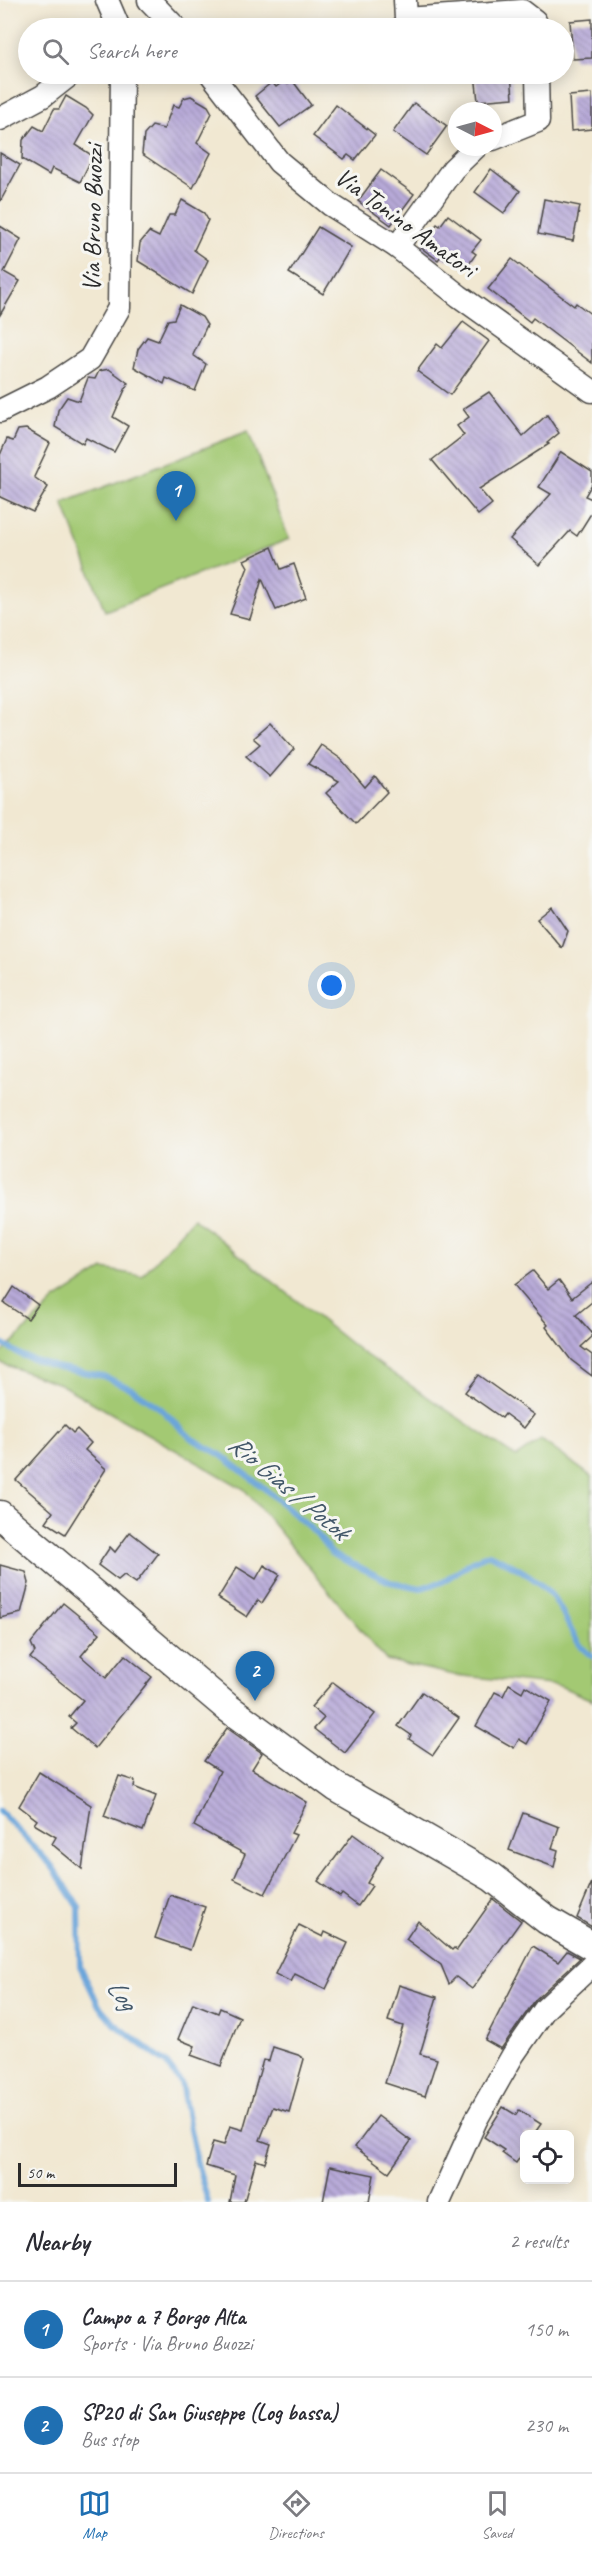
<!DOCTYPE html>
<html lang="en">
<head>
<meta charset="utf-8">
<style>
  :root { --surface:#fff; --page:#f2f2f3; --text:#2b2b33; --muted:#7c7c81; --line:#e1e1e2; --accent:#1f6fb2 }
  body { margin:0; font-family:Caveat,sans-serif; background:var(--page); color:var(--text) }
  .controls { position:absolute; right:18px; bottom:18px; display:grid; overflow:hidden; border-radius:9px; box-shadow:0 3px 15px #0003 }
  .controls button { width:54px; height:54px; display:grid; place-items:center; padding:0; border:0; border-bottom:2px solid var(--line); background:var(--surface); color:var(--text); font:30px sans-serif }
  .compass { position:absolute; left:448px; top:102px; width:54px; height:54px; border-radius:50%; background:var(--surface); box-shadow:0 3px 15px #0003; rotate:96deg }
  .scale { position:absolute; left:18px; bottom:15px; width:159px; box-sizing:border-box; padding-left:6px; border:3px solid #2b2b2b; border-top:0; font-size:16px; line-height:21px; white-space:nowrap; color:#2b2b2b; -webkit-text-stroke:4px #f6f6f2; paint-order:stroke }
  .you { position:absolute; left:332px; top:986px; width:21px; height:21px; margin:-15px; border:4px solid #fff; border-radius:50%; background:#1a73e8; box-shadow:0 0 0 9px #1a73e833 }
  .badge { display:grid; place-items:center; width:39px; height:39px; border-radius:50%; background:var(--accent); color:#fff; font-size:20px; font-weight:700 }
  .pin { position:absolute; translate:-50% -50px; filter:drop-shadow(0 2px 3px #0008) }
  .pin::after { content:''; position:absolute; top:32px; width:21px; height:18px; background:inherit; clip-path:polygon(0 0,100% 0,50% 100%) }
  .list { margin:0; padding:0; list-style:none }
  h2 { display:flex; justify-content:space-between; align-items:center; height:78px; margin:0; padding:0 24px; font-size:26px }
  h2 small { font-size:20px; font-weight:400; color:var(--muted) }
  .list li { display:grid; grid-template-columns:39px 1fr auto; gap:18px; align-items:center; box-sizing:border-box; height:96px; padding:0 24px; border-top:2px solid var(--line) }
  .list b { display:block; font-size:22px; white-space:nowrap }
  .list p { margin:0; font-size:20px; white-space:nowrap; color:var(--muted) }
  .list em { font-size:20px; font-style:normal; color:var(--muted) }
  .icon { flex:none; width:33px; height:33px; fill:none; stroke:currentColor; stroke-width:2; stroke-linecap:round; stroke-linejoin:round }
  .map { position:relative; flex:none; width:592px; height:2202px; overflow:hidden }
  .search { position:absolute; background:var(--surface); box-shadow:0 3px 15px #0003; left:18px; right:18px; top:18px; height:66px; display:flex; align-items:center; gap:15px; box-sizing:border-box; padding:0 21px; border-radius:33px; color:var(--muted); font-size:22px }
  .sheet { height:270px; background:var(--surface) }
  nav { display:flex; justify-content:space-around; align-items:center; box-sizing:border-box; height:84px; border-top:2px solid var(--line); background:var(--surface); font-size:16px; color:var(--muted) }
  nav a { display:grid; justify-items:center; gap:3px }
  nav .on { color:var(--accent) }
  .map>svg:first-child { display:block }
</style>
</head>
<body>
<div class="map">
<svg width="592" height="2202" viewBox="0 0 592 2202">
  <defs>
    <pattern id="building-back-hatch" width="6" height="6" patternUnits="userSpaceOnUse" patternTransform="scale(1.5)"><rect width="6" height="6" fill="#b8aad9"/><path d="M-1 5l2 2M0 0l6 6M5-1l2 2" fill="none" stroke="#968bb0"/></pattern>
  </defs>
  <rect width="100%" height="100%" fill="#f6f6f2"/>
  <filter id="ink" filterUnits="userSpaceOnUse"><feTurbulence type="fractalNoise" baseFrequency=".0167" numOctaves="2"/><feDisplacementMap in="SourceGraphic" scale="12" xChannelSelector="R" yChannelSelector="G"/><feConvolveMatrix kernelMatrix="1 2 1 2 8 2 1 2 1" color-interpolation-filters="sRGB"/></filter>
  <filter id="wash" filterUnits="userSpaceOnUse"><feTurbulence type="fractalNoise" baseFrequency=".008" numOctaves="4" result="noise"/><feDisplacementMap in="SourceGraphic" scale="24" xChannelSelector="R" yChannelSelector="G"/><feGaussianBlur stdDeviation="1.35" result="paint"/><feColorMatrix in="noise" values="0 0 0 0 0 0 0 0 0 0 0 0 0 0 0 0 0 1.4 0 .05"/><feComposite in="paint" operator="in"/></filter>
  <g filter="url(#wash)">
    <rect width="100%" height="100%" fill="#f1e8d2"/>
    <!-- green -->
    <g fill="#a3c973" stroke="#677a4f" stroke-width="1.5">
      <polygon points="248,431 289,539 105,611 63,503"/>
      <polygon points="193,1218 360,1351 516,1457 541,1440 592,1477 592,1700 560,1686 454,1675 386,1660 244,1489 60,1384 0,1363 0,1355 55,1300 104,1269 142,1276"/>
    </g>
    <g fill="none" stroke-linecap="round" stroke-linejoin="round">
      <!-- stream -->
      <g stroke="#6aa5da" stroke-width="6">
        <path d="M0,1343L23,1356L56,1367L103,1376L132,1389L160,1408L191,1438L221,1455L264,1488L317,1534L332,1554L390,1582L421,1588L442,1582L473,1561L489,1554C511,1564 535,1576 551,1595C567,1613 571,1643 592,1656"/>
        <polyline points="0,1811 52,1866 79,1907 80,1966 99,2006 115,2024 166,2063 181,2083 196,2159 208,2202"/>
      </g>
    </g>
    <g id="blocks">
      <!-- building -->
      <g fill="url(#building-back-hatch)">
        <polygon points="592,19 592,58 573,59 570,21"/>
        <polygon points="475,74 511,74 513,98 478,101"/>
        <polygon points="285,80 288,84 292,80 311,105 280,127 255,96 272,82 276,87"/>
        <polygon points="592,94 592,129 571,131 569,96"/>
        <polygon points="66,96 86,108 93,115 76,145 93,156 80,182 52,168 49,175 22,159 23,140 34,126 43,131 54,109 59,109"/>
        <polygon points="191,96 208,106 212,113 197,143 211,153 193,188 142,154 144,135 152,126 164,129 173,105 179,107 184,98"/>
        <polygon points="414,103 447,126 426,155 393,132"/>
        <polygon points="336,105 375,135 355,160 348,155 344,159 313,136"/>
        <polygon points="0,153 20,165 0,202"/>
        <polygon points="491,169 520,191 504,213 475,192"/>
        <polygon points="381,170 414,194 391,225 358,201"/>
        <polygon points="544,199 580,206 573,241 538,234"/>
        <polygon points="182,200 204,213 208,220 194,250 208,260 192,294 138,261 140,243 149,232 159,237 169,215 175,215"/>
        <polygon points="448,215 481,240 472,251 476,254 466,268 450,256 447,260 441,256 438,260 420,247 437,224 440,226"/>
        <polygon points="0,226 21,239 4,272 20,281 0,315"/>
        <polygon points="318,227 351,247 323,294 289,273"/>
        <polygon points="512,259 574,306 576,303 592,315 592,363 533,318 530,322 488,289"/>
        <polygon points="180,305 202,317 207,325 193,355 206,364 195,391 166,378 164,384 134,367 138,349 147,337 158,341 168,320 174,319"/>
        <polygon points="463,322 489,341 450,395 417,371 437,344 442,348"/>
        <polygon points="109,369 128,383 113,417 128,426 114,452 86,438 83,444 55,427 58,410 67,397 79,401 88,378 95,379 99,371"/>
        <polygon points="489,392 523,436 547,415 559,433 547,443 549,444 479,489 492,504 478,515 432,460 464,435 457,426 469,417 463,409"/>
        <polygon points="26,429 50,443 34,477 48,487 33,512 0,497 0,455 7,439 13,441 18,430"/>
        <polygon points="561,452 592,472 592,484 585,496 592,499 592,512 577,536 570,531 539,565 510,539 551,494 539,487"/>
        <polygon points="272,547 281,569 294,564 306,598 276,610 262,579 250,619 230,614 248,567 244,560"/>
        <polygon points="270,723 294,749 270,777 246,756 260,744 253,738"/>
        <polygon points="321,745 341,759 365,787 375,776 387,792 356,824 326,793 339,781 308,764"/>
        <polygon points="552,907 568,931 562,948 537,919"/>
        <polygon points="533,1271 548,1289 559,1280 572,1298 592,1282 592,1302 576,1315 592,1333 592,1337 581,1347 592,1355 592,1376 571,1360 546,1327 548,1325 514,1285"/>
        <polygon points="14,1287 38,1305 28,1319 4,1303"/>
        <polygon points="478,1375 534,1415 524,1428 505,1414 502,1418 465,1392"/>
        <polygon points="65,1425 73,1433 77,1429 91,1443 85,1450 106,1469 65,1534 46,1522 53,1512 16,1480"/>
        <polygon points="130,1532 158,1554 136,1583 124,1575 118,1580 98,1565 110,1547 115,1552"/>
        <polygon points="0,1565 26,1572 29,1583 21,1613 0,1618"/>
        <polygon points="264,1565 280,1575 262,1603 258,1600 247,1617 218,1598 237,1567 256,1579"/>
        <polygon points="63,1603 100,1633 81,1656 106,1678 125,1655 152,1677 95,1748 71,1728 76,1723 69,1717 83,1700 30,1658 35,1652 31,1643"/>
        <polygon points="333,1682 375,1714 345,1753 314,1729 324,1718 311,1707"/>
        <polygon points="509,1684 522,1692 525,1686 551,1701 527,1744 519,1739 514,1748 476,1726 495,1692 503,1696"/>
        <polygon points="422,1692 459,1718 433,1755 409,1739 411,1735 398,1726"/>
        <polygon points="227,1728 262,1753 252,1769 307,1802 291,1833 296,1835 265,1894 234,1879 245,1854 194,1826 220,1771 204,1761"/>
        <polygon points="39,1772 91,1805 82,1869 52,1844 56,1837 34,1824 37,1820 19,1806"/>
        <polygon points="119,1776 135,1781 134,1787 156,1796 143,1831 104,1816"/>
        <polygon points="523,1813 559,1827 552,1848 558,1850 554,1867 509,1850"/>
        <polygon points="353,1834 383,1856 367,1883 372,1886 358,1906 342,1894 340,1897 318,1881"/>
        <polygon points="592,1882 592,1927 577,1918"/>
        <polygon points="170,1895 205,1907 190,1950 155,1938"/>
        <polygon points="493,1899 521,1921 472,1989 456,1977 449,1984 441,1965 406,1939 418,1921 452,1950 454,1948 457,1950"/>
        <polygon points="299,1925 323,1937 325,1932 348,1943 326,1989 295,1974 291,1982 275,1974"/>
        <polygon points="533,1946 558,1962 567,1951 580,1958 536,1999 501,2049 485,2040"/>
        <polygon points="399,1985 437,1997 420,2054 437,2059 425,2096 385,2083 403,2026 388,2021"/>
        <polygon points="193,2003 218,2013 220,2008 240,2017 221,2066 191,2055 195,2046 178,2039"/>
        <polygon points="273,2047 298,2055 304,2059 289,2112 273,2107 260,2140 271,2144 265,2163 256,2160 244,2202 230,2202 235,2175 206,2166 213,2142 224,2145 230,2126 243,2130 263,2060 269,2061"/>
        <polygon points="503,2107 516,2115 519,2110 541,2124 534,2134 525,2134 525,2150 516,2163 502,2153 504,2150 484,2137"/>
        <polygon points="378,2116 411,2141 389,2172 355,2147"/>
        <polygon points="330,2166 374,2175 369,2202 323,2202"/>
      </g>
    </g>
  </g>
  <g filter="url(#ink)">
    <use href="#blocks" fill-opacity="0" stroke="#494744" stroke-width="1.5"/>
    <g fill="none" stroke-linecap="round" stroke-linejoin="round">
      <!-- minor casing -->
      <g stroke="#494744" stroke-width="25">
        <g id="minor">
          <polyline points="107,0 119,28"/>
          <polyline points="149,0 176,28"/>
          <polyline points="405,0 406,19 522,11 535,21 536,28"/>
          <polyline points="211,74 279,162 331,205 397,247 459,296 592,391"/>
          <polyline points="0,119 43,96 71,74"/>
          <polyline points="493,139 538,121 537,74"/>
          <polyline points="397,247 453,169 476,147"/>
          <polyline points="0,411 48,387 90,359 119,308 122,74"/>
          <polyline points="439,2202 476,2120 513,2055 545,2009 592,1965"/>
        </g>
      </g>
      <!-- tertiary casing -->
      <g stroke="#494744" stroke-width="31">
        <polyline id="tertiary" points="0,1515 228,1708 336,1787 492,1877 547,1920 592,1946"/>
      </g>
      <!-- minor -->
      <use href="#minor" stroke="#fff" stroke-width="22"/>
      <!-- tertiary -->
      <use href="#tertiary" stroke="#fff" stroke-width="28"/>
    </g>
  </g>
  <g text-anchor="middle" stroke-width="6" stroke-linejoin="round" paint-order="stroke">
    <!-- street labels -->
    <g font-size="26" fill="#2b2b2b" stroke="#f6f6f2">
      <text transform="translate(92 218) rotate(-89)" y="9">Via Bruno Buozzi</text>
      <text transform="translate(406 222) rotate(36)" y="9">Via Tonino Amatori</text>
    </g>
    <!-- water labels -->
    <g font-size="27" font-style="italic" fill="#415668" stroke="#f6f6f2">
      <text transform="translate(289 1487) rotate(40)" y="9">Rio Gias / Potok</text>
      <text transform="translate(122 1994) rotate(54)" y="9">Log</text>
    </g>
  </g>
</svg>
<div class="controls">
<button><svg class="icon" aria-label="locate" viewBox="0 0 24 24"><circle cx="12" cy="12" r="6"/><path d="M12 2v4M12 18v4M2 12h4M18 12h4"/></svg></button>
</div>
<svg class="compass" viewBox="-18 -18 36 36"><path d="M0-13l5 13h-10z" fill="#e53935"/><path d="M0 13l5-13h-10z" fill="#7c7c81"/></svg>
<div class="scale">50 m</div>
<div class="you"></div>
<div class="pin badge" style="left:176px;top:521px">1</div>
<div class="pin badge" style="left:255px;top:1701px">2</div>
<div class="search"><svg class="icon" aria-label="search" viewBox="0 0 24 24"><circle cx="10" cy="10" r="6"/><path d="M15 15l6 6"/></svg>Search here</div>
</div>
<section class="sheet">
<h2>Nearby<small>2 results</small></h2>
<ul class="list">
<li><span class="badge">1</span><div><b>Campo a 7 Borgo Alta</b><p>Sports · Via Bruno Buozzi</p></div><em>150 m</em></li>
<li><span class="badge">2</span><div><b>SP20 di San Giuseppe (Log bassa)</b><p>Bus stop</p></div><em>230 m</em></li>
</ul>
</section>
<nav>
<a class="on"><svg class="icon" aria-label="map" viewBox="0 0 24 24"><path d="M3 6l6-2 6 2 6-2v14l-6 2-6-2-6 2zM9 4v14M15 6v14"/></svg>Map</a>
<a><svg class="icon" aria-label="directions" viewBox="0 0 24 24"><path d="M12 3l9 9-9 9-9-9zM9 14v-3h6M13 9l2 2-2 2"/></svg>Directions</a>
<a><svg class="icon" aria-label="saved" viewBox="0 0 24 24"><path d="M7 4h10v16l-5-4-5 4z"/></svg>Saved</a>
</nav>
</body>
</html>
